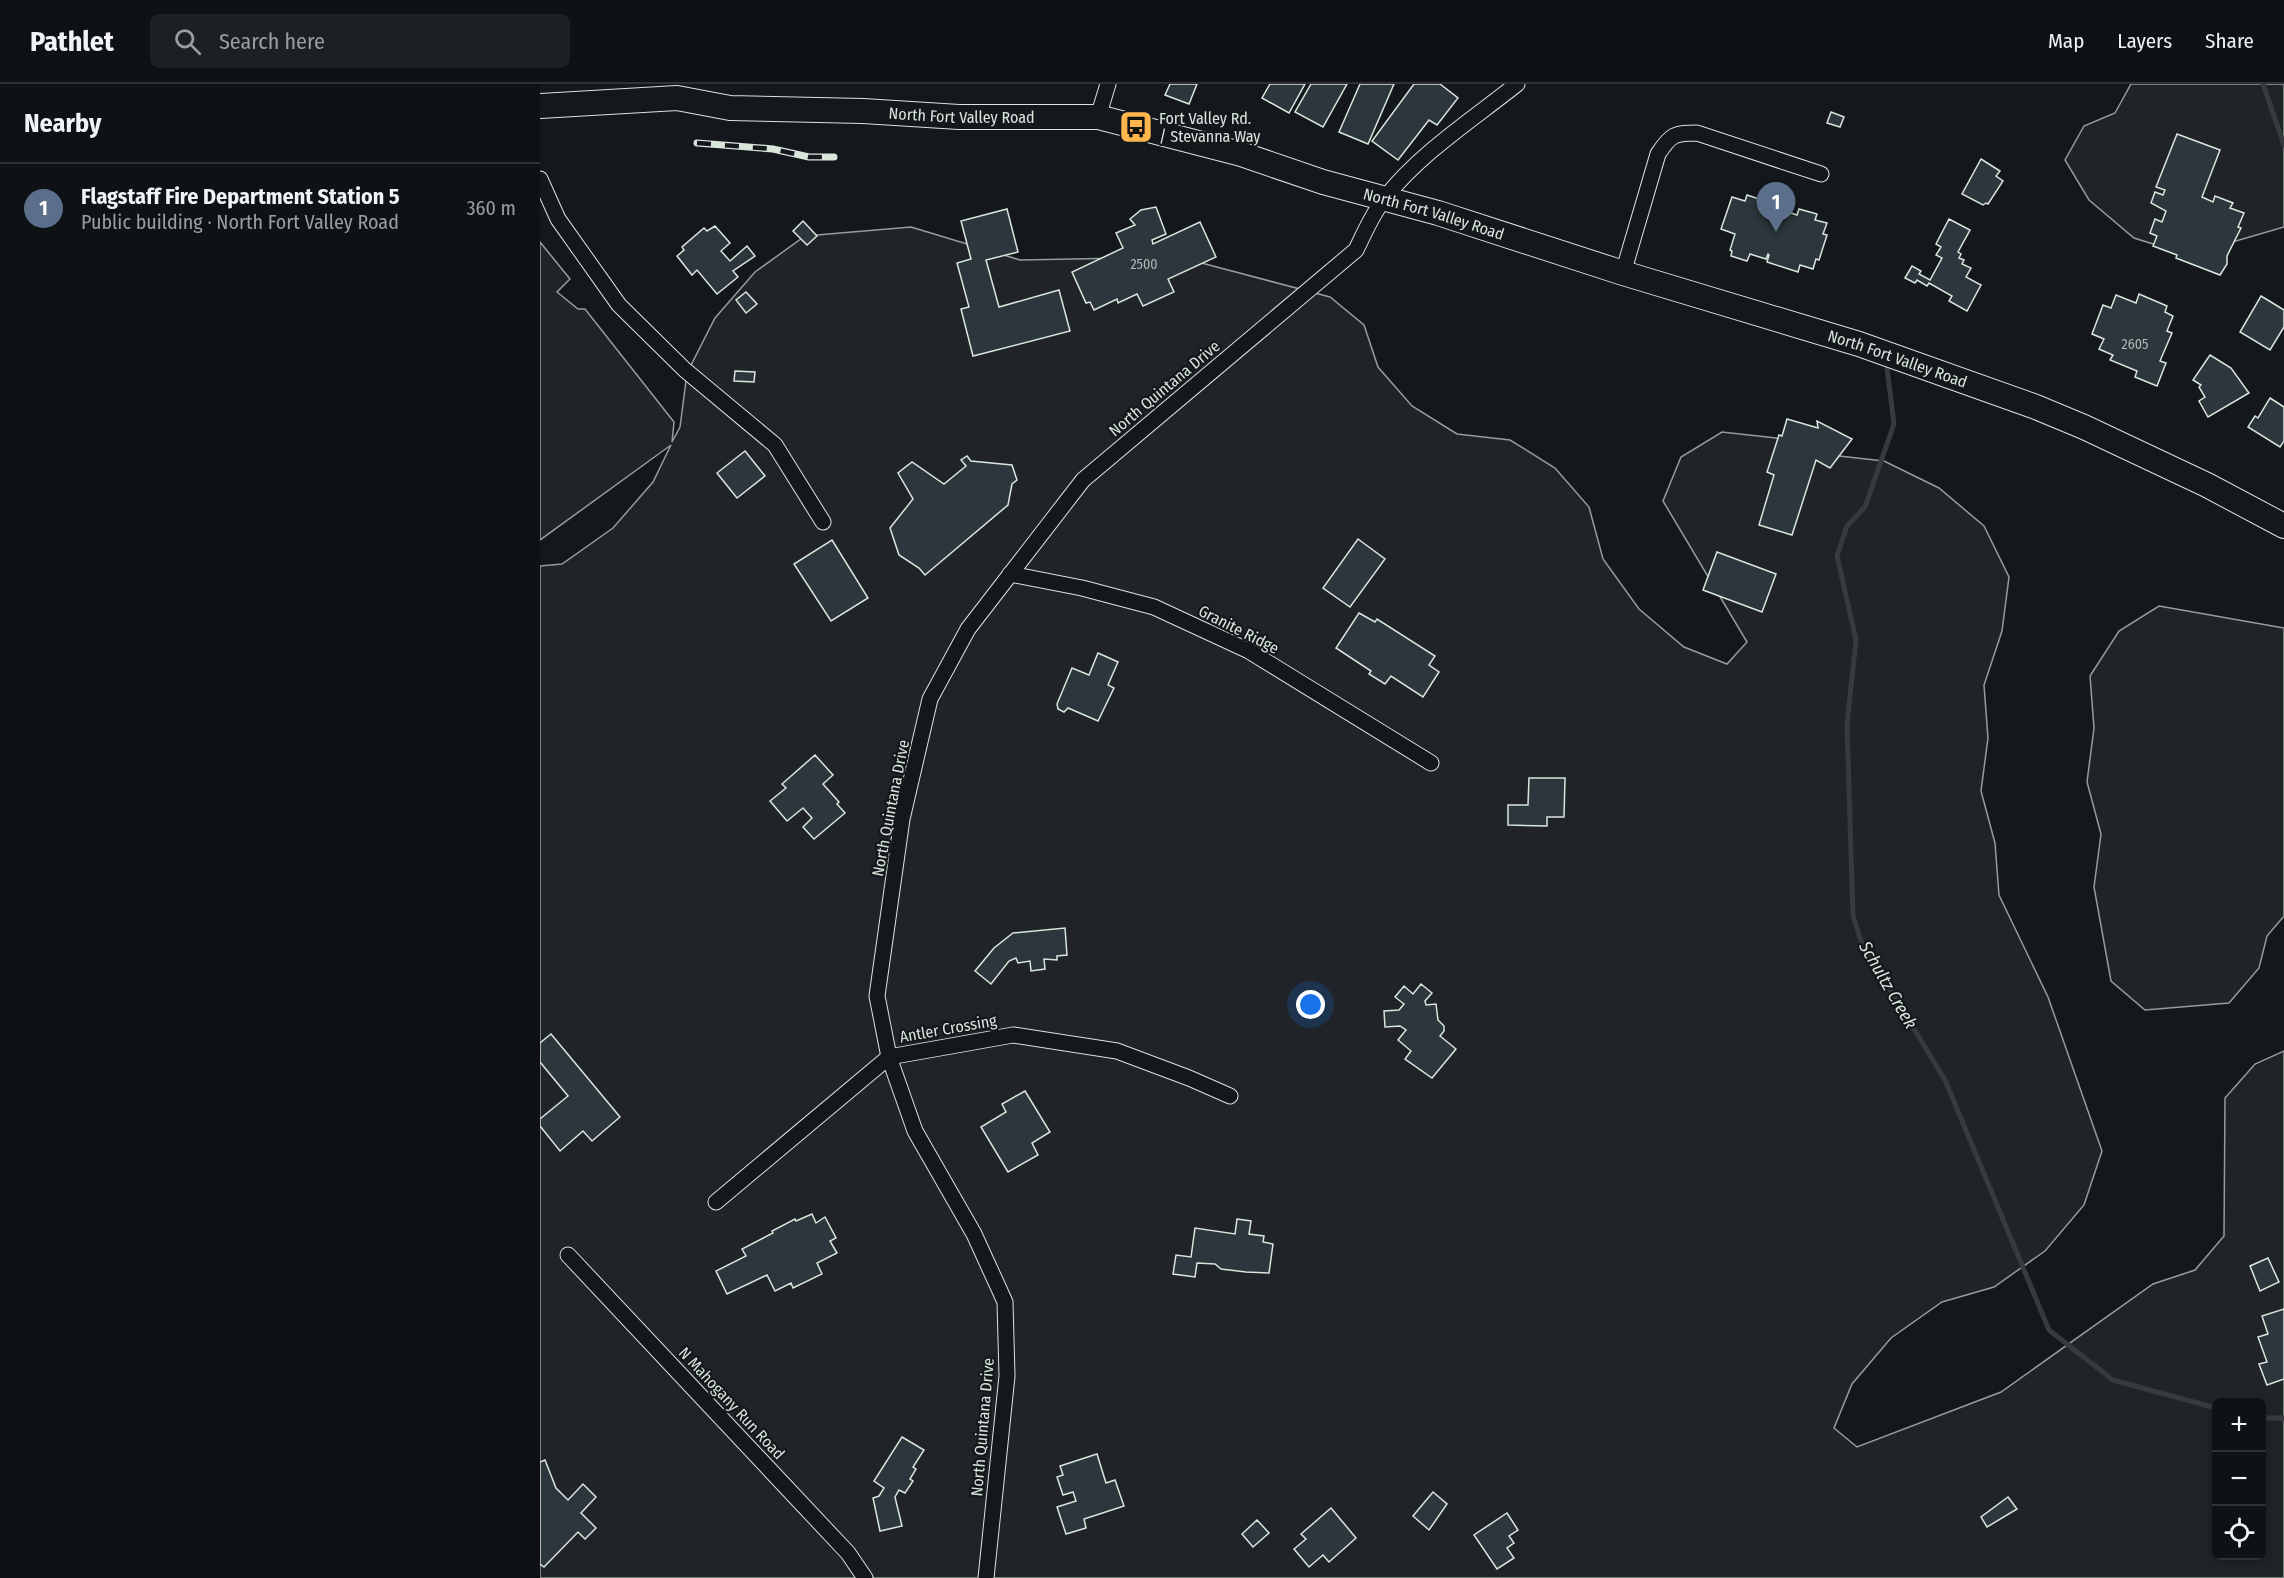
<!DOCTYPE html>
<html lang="en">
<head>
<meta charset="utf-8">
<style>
  :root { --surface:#0f1215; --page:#1d2022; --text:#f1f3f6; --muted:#9b9ea0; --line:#2f3234; --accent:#ffb74d }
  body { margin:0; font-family:"Fira Sans Condensed",sans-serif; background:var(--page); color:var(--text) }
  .controls { position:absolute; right:18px; bottom:18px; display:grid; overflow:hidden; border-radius:9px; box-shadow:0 3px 9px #0003 }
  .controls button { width:54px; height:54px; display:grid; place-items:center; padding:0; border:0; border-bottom:2px solid var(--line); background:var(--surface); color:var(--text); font:30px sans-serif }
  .you { position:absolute; left:771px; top:921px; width:21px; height:21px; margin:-15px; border:4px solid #fff; border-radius:50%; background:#1a73e8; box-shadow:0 0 0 9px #1a73e833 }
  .badge { display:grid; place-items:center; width:39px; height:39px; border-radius:50%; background:var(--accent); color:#fff; font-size:20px; font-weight:700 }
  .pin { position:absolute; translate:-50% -50px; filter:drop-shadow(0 2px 3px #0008) }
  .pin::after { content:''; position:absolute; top:32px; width:21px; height:18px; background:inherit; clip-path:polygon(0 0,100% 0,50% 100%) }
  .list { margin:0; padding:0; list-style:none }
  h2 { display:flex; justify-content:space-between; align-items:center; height:78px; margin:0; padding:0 24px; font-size:26px }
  h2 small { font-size:20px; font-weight:400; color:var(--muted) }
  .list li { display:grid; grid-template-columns:39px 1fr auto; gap:18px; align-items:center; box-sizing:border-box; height:90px; padding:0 24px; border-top:2px solid var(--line) }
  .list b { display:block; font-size:22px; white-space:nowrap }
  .list p { margin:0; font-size:20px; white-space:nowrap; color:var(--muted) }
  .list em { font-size:20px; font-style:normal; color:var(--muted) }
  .icon { flex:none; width:33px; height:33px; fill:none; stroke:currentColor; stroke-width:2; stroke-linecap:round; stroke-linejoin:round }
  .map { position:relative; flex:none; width:1744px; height:1494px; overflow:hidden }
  header { display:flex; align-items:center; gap:36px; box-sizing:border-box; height:84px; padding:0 30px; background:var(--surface); border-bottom:2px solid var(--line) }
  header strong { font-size:28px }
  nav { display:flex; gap:33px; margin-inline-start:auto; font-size:21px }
  .search { width:420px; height:54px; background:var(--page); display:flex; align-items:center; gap:15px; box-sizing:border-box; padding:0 21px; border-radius:9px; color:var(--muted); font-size:22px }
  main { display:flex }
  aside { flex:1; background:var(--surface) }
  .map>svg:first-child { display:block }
</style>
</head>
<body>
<header>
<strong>Pathlet</strong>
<div class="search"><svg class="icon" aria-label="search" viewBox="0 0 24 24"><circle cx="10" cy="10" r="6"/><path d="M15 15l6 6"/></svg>Search here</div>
<nav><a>Map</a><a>Layers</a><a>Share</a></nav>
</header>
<main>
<aside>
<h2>Nearby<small></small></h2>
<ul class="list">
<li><span class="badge" style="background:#5c6f8a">1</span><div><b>Flagstaff Fire Department Station 5</b><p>Public building · North Fort Valley Road</p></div><em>360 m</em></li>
</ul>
</aside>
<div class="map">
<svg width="1744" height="1494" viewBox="0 0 1744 1494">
  <rect width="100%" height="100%" fill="#14181c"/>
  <!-- green -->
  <g fill="#202428" stroke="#939e99" stroke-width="1.5" fill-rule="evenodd">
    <polygon points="1591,0 1744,0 1744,143 1648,171 1594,154 1549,116 1525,76 1544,42 1575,29"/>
    <path d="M371,143L480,176L639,173L790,213L824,241L838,283L872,322L917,350L970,356L1015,384L1049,423L1063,475L1099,525L1144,563L1187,580L1207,558L1123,417L1141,373L1182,348L1236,354L1290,371L1344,377L1399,404L1444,442L1469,493L1462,547L1444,601L1448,654L1441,707L1455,759L1459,811L1508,913L1562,1067L1544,1121L1505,1167L1454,1203L1402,1218L1351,1254L1312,1300L1294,1344L1317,1363L1461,1308L1613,1200L1655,1186L1684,1152L1685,1014L1715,980L1744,967V1494H0V482L22,480L73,444L113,398L131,361L0,456V158L30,195L17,208L38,225H45L134,338L132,358L140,343L147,289L175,234L215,188L265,152ZM1676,1318H1722V1472H1676Z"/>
    <polygon points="1619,522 1744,544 1744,832 1727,852 1719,884 1689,919 1605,926 1571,897 1554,803 1561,750 1547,698 1554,644 1550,592 1579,547"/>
  </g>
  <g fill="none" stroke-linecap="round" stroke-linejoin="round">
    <!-- stream -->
    <g stroke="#363b3e" stroke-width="5">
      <polyline points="1723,0 1744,61"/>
      <polyline points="1347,284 1354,340 1325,423 1307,442 1297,472 1316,556 1307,640 1313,832 1322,860 1405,996 1509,1246 1573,1296 1676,1324"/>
      <polyline points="1722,1334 1744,1334"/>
    </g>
  </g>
  <!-- building -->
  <g fill="#2c363c" stroke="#d8e6dc" stroke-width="1.5">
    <polygon points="630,0 657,0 649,20 625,11"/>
    <polygon points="730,0 765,0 749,29 722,14"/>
    <polygon points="771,0 807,0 783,43 755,28"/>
    <polygon points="820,0 854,0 828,60 799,48"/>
    <polygon points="874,0 900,0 918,14 897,41 889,36 858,76 832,57"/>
    <polygon points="1291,28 1304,33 1300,43 1287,39"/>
    <polygon points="1637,50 1680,66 1662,113 1673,118 1675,112 1693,119 1690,124 1704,129 1698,143 1701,144 1687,172 1687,180 1680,191 1636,174 1637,171 1613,162 1617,152 1610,149 1615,135 1622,138 1626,127 1611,119 1615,108 1623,111 1625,106 1616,103"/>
    <polygon points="1441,75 1460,87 1456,92 1463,97 1448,120 1446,119 1443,121 1422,110"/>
    <polygon points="1207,111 1240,122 1239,125 1257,131 1259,125 1277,130 1275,136 1287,139 1283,150 1287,151 1279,176 1276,175 1273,185 1260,181 1258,188 1227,178 1229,171 1228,170 1226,175 1210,170 1207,177 1191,172 1192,167 1190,166 1195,150 1181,145 1192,113 1205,117"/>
    <polygon points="616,123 626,150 612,156 613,160 660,138 676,173 628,195 634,208 603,222 597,210 578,219 577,215 554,226 550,218 546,219 532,188 583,164 576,149 595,141 590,135 601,126"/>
    <polygon points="467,125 478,168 446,176 459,223 519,206 530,247 433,272 421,225 429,223 417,179 431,175 421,137"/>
    <polygon points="1409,135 1430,146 1418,168 1421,170 1419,174 1424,176 1422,180 1431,184 1426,193 1441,201 1427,227 1409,217 1412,212 1389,199 1387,202 1377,196 1375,199 1365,194 1372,182 1381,187 1379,190 1390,196 1402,174 1396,171 1401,163 1396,160"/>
    <polygon points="263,137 277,152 267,161 253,147"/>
    <polygon points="175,142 190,159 181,167 190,177 207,162 215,172 193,187 198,193 177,210 157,186 152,191 137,172 144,166 142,163 164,144 167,147"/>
    <polygon points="206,208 217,220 206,229 196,216"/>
    <polygon points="1599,210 1627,222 1625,228 1633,232 1627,247 1632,249 1620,277 1626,279 1617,302 1595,293 1597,287 1570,276 1573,271 1559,265 1564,255 1552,250 1563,221 1571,224 1576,211 1596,219"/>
    <polygon points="1721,212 1744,226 1744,243 1730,266 1700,248"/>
    <polygon points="1670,271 1691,284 1709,309 1668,333 1659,317 1665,313 1659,303 1661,301 1653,296"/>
    <polygon points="195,287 215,288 214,298 194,297"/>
    <polygon points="1730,314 1744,323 1744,357 1740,363 1708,343 1715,332 1718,334"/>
    <polygon points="1247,335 1278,344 1277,337 1312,355 1290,384 1276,376 1252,451 1219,441 1234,391 1227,388 1239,351 1242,352"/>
    <polygon points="205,367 225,392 197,414 177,389"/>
    <polygon points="427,372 431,377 472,381 477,396 472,400 468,421 385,491 379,484 359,471 350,444 373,415 358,389 372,378 404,400 426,382 421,376"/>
    <polygon points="818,455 845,475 810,523 783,504"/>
    <polygon points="292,456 328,514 291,537 254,480"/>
    <polygon points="1177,468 1236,490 1222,528 1163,506"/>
    <polygon points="819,529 835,538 837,535 895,572 889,581 899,588 883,613 851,592 845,600 829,590 831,587 796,564"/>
    <polygon points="558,569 578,578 568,601 574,604 558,637 528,624 524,628 518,625 517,620 532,584 549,591"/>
    <polygon points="275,671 293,691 283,700 299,718 297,720 305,729 274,755 263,743 272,734 263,724 247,737 230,717 246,704 242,700"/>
    <polygon points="989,694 1025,694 1024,733 1007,733 1007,742 968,741 968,721 988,721"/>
    <polygon points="525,844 527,871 517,872 517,876 504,875 505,885 491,887 490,877 478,879 476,874 469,877 451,900 435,887 454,864 473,849"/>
    <polygon points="881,900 892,909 885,917 886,921 896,920 898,936 904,942 904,947 900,952 916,965 892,994 865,975 871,967 858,956 866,946 860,942 845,943 844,927 859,926 864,920 855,913 864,902 873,910"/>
    <polygon points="11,950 80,1033 52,1057 43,1047 20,1067 0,1042 0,1035 28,1012 0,978 0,959"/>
    <polygon points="485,1007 510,1048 492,1059 498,1071 468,1088 441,1043 466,1028 462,1020"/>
    <polygon points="272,1130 276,1139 285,1133 296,1154 290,1157 297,1169 277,1179 282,1190 253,1204 251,1199 235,1207 227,1191 187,1210 176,1187 206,1172 202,1165 233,1149 232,1147 255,1135 256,1137"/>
    <polygon points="697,1135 711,1137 709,1150 724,1152 723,1158 733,1160 729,1189 706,1188 681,1185 675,1180 657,1179 655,1193 633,1190 636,1171 651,1173 655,1144 695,1150"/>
    <polygon points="1728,1174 1739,1198 1720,1207 1710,1182"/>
    <polygon points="1744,1225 1744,1295 1727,1301 1719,1280 1727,1278 1718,1253 1728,1250 1722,1232"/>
    <polygon points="362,1353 384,1366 373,1383 376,1385 370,1395 373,1397 365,1409 359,1406 355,1413 362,1442 340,1447 333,1414 339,1412 344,1404 334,1397"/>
    <polygon points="557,1370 566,1399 575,1396 584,1422 544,1435 546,1444 526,1450 517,1423 536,1417 533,1408 523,1411 517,1393 523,1391 520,1382"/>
    <polygon points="5,1376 16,1404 28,1416 43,1400 56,1413 41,1429 56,1444 45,1455 38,1448 4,1483 0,1480 0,1378"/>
    <polygon points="893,1408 907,1420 889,1446 873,1432"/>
    <polygon points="1468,1413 1477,1425 1447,1443 1441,1433"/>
    <polygon points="791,1424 816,1454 789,1478 783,1471 769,1483 754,1465 766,1455 761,1450"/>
    <polygon points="967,1429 978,1446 969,1452 974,1459 967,1464 974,1474 957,1485 934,1451"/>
    <polygon points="717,1436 729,1449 713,1463 702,1450"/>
  </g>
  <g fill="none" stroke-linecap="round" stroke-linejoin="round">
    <!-- street casing -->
    <g stroke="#d8e6dc" stroke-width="17">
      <g id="street">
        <polyline points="558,33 568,0"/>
        <polyline points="0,95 18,135 79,221 145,286 235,361 283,438"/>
        <path d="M1083,189L1118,70C1131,50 1135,49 1157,49L1281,90"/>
        <polyline points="470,490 542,504 614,523 709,567 891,679"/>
        <polyline points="176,1118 349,973 473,951 577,967 649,994 690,1012"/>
        <polyline points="28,1171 308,1469 325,1494"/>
        <path d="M446,1494L467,1292L465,1218L434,1150L375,1047L349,973L337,912L362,735L390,615L428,545L543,396L816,166C825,148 832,130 845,114C879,70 933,35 977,0"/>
      </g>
    </g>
    <!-- primary casing -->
    <g stroke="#d8e6dc" stroke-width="26">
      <g id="primary">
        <path id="s1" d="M0,22L137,14L190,24L323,27L419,33H558L701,70L783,98L898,129L1083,189L1319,260L1496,323L1544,343L1667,401L1744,442"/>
      </g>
    </g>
    <!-- street -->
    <use href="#street" stroke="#14181c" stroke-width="15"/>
    <!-- primary -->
    <use href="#primary" stroke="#14181c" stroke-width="24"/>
    <!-- rail casing -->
    <g stroke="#d8e6dc" stroke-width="7">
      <polyline id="rail" points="157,59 233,65 269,73 294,73"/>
    </g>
    <!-- rail -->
    <use href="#rail" stroke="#14181c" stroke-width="4.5" stroke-dasharray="14" stroke-linecap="butt"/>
  </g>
  <!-- icons -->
  <defs>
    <g id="bus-square" transform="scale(1.725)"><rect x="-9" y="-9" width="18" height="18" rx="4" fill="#ffb74d" stroke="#14181c"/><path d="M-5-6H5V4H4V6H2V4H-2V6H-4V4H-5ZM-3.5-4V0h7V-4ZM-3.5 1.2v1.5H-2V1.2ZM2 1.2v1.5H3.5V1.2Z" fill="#111"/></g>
  </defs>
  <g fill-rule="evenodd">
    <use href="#bus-square" x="596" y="43"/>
  </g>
  <g text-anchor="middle" stroke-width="4.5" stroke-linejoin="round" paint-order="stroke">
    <!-- number labels -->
    <g font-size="14" fill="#adbab4">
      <text x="604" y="185">2500</text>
      <text x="1595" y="265">2605</text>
    </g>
    <!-- street labels -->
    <g font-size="16" fill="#d8e6dc" stroke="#14181c">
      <text dy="6" stroke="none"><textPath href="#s1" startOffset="423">North Fort Valley Road</textPath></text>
      <text dy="6" stroke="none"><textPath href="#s1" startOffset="909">North Fort Valley Road</textPath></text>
      <text dy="6" stroke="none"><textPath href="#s1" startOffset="1395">North Fort Valley Road</textPath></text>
      <text transform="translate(624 304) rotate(-40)" y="6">North Quintana Drive</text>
      <text transform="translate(699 545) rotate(27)" y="6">Granite Ridge</text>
      <text transform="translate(350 724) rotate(-79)" y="6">North Quintana Drive</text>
      <text transform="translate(408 944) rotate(-10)" y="6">Antler Crossing</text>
      <text transform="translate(192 1319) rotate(47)" y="6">N Mahogany Run Road</text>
      <text transform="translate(442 1343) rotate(-85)" y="6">North Quintana Drive</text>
    </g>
    <!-- poi labels -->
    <g font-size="16" fill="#d8e6dc" stroke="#14181c" text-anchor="start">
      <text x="619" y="40">Fort Valley Rd.<tspan x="619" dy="18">/ Stevanna Way</tspan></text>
    </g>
    <!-- water labels -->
    <g font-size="18" font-style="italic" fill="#d8e6dc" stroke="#14181c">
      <text transform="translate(1348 901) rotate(60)" y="6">Schultz Creek</text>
    </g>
  </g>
</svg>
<div class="controls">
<button>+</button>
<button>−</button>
<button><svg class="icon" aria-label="locate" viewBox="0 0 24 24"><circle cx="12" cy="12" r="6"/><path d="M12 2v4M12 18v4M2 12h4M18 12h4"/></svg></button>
</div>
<div class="you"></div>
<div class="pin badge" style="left:1236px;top:148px;background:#5c6f8a">1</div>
</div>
</main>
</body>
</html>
